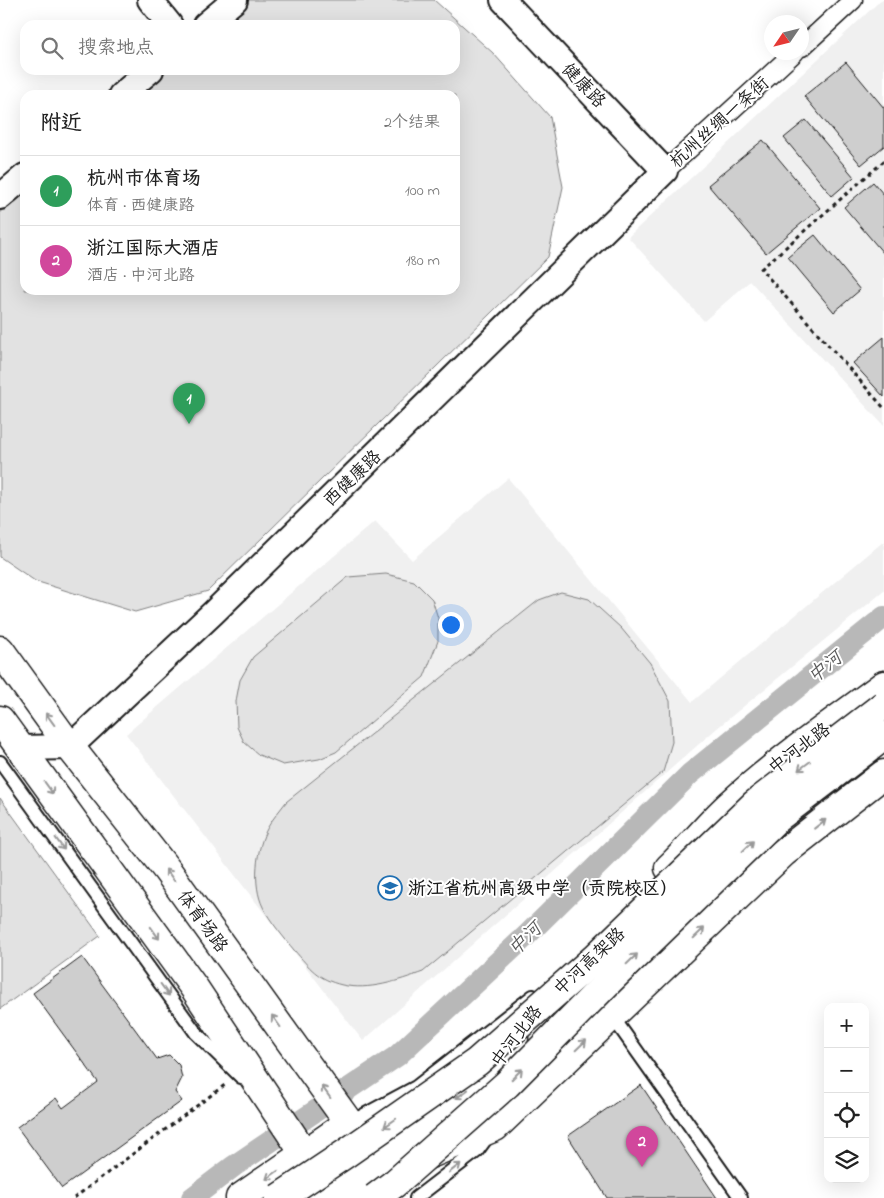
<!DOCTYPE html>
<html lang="zh">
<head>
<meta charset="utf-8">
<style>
  :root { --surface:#fff; --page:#f2f2f2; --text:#222; --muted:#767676; --line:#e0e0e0; --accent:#ea580c }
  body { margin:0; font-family:"Indie Flower","LXGW WenKai TC",sans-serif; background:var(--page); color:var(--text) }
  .controls { position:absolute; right:15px; bottom:15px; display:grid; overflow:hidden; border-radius:10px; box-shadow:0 5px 20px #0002 }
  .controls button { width:45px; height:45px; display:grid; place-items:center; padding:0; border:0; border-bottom:1px solid var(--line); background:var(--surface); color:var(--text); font:25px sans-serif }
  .compass { position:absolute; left:764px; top:15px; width:45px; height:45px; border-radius:50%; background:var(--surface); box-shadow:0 5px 20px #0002; rotate:235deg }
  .you { position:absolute; left:450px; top:624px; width:18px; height:18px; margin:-12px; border:4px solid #fff; border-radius:50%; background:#1a73e8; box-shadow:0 0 0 8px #1a73e833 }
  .badge { display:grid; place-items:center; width:32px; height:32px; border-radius:50%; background:var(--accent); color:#fff; font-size:16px; font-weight:700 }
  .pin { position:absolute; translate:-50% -41px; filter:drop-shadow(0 1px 2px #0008) }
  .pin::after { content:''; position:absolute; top:26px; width:18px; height:15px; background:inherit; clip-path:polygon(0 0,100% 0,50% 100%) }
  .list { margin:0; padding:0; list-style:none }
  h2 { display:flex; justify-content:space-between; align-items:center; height:65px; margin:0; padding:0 20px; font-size:21px }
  h2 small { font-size:16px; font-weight:400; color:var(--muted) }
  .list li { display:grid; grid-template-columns:32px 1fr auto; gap:15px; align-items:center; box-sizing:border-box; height:70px; padding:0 20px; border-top:1px solid var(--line) }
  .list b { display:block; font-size:19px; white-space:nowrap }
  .list p { margin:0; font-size:16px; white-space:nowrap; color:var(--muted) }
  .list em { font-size:16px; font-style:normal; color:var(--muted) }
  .icon { flex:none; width:28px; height:28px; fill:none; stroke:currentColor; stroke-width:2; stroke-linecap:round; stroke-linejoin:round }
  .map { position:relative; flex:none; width:884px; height:1198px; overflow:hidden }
  .search { position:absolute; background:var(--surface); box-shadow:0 5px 20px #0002; left:20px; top:20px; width:440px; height:55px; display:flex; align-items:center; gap:12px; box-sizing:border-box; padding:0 18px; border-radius:15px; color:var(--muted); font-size:19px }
  .panel { position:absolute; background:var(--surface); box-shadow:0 5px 20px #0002; left:20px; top:90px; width:440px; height:205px; border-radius:15px }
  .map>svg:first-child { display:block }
</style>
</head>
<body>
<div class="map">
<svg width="884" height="1198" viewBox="0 0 884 1198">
  <rect width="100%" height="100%" fill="#fff"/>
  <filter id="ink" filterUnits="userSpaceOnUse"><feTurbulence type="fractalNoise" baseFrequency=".02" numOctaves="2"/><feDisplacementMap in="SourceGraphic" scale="10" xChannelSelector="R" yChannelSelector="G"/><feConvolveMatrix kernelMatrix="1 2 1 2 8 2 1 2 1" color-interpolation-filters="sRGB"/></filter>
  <g filter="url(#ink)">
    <!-- built -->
    <g fill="#f0f0f0">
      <polygon points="881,0 884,0 884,426 750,281 704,321 628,237"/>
      <polygon points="508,478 692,702 884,541 884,591 716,729 363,1041 126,734 375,521 412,560"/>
    </g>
    <!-- green -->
    <g fill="#e2e2e2" stroke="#7f7f7f">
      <polygon points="248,0 434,0 493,53 550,117 563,187 548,257 208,591 135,612 35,581 0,557 0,212 25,191 25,290 455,290 455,95 137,95 166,70 455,70 455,25 218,25"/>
      <polygon points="386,574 414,581 432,599 438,618 438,641 424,677 336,752 319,759 283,765 259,755 244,742 237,727 236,701 240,680 253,657 348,577"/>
      <path d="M561,592L589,599L621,628L650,663L670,701L672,742L663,772L423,972C398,981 369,991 342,985C317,979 310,968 294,950C285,939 269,920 263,907C252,885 256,848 268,827C273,818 280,810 286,802L539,600Z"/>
      <polygon points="0,798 100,936 0,1009"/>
    </g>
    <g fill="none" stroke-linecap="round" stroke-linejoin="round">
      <!-- canal -->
      <polyline stroke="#b8b8b8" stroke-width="22" points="192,1198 234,1166 397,1056 527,935 690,774 884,617"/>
    </g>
    <!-- building -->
    <g fill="#cecece" stroke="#1c1c1c">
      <polygon points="846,62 884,108 884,146 861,165 804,96"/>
      <polygon points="806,120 854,177 832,196 784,138"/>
      <polygon points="763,140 820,208 766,253 708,185"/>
      <polygon points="873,182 884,195 884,254 844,207"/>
      <polygon points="815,235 860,290 834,312 788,257"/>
      <polygon points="884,337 884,397 853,363"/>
      <polygon points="82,957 157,1059 169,1055 179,1065 182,1078 175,1092 182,1101 62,1188 17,1127 56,1098 63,1108 98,1082 33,993"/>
      <polygon points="641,1085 717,1198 607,1198 568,1136"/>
    </g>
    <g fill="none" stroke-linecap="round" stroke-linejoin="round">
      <!-- service casing -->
      <g stroke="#1c1c1c" stroke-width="16">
        <g id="service">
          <polyline points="0,762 196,1033 241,1077"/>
          <polyline points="612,1016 741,1198"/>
          <polyline points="349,1123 416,1087 533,996"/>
          <polyline points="416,1198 477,1151 488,1136"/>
        </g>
      </g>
      <!-- pedestrian casing -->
      <g stroke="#1c1c1c" stroke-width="21">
        <g id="pedestrian">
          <polyline points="802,47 853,0"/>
          <polyline points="665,171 795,52"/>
        </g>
      </g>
      <!-- minor casing -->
      <g stroke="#1c1c1c" stroke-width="28">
        <g id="minor">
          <polyline points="150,0 170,25"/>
          <polyline points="205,25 235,0"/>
          <polyline points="121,95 151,70"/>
          <polyline points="0,197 25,176"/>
          <polyline points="21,748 70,747 213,613 665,171 503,0"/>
        </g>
      </g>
      <!-- tertiary casing -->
      <g stroke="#1c1c1c" stroke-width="31">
        <polyline id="tertiary" points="240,1198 349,1123"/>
      </g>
      <!-- secondary casing -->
      <g stroke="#1c1c1c" stroke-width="31">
        <g id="secondary">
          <polyline points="0,650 70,747 167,870 349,1123 375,1163"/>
          <polyline points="0,720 195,989 304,1153 333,1191"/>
        </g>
      </g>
      <!-- primary casing -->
      <g stroke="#1c1c1c" stroke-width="31">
        <g id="primary">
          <path d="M669,868C691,847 710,822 733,802C780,759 833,723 884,685"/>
          <polyline points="333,1190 372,1158 483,1079 514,1038"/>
          <polyline points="352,1194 382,1174 495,1127 783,853 884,774"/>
        </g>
      </g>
      <!-- trunk casing -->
      <g stroke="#1c1c1c" stroke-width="31">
        <polyline id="trunk" points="322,1198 333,1190"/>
      </g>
      <!-- path -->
      <g stroke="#1c1c1c" stroke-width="3" stroke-dasharray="4 4" stroke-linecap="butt">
        <polyline points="884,161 761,269 884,408"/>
        <polyline points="74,1198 226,1084"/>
      </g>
      <!-- service -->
      <use href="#service" stroke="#fff" stroke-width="12"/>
      <!-- pedestrian -->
      <use href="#pedestrian" stroke="#fff" stroke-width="18"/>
      <!-- minor -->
      <use href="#minor" stroke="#fff" stroke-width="24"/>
      <!-- tertiary -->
      <use href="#tertiary" stroke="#fff" stroke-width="28"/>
      <!-- secondary -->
      <use href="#secondary" stroke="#fff" stroke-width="28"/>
      <!-- primary -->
      <use href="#primary" stroke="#fff" stroke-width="28"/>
      <!-- trunk -->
      <use href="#trunk" stroke="#fff" stroke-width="28"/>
      <!-- trunk-bridge casing -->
      <g stroke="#1c1c1c" stroke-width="31" stroke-linecap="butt">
        <g id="trunk-bridge">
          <polyline points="279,1198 345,1154 477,1062 594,959 755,804 884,705"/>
          <polyline points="375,1198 395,1183 507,1084 610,980 776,819 884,736"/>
        </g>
      </g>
      <!-- trunk-bridge -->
      <use href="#trunk-bridge" stroke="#fff" stroke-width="28"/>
    </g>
    <!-- one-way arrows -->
    <defs><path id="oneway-shaft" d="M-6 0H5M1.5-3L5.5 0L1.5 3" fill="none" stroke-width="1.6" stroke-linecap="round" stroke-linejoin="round" transform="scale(1.25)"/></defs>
    <g stroke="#999">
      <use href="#oneway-shaft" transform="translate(50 719) rotate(-126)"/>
      <use href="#oneway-shaft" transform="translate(804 766) rotate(143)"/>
      <use href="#oneway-shaft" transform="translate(49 788) rotate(54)"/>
      <use href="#oneway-shaft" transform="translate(820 824) rotate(-38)"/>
      <use href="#oneway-shaft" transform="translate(60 844) rotate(54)"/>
      <use href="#oneway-shaft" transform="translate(748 846) rotate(-44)"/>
      <use href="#oneway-shaft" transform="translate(170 875) rotate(-126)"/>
      <use href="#oneway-shaft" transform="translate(155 933) rotate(55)"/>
      <use href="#oneway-shaft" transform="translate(699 933) rotate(-44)"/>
      <use href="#oneway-shaft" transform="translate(632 959) rotate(-44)"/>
      <use href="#oneway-shaft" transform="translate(165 990) rotate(54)"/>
      <use href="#oneway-shaft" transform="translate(276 1021) rotate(-126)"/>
      <use href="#oneway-shaft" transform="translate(581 1045) rotate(-44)"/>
      <use href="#oneway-shaft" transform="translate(517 1074) rotate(-45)"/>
      <use href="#oneway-shaft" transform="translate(326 1092) rotate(-126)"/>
      <use href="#oneway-shaft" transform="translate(462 1094) rotate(144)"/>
      <use href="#oneway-shaft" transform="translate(390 1123) rotate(145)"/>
      <use href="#oneway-shaft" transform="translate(455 1168) rotate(-38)"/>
      <use href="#oneway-shaft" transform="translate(272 1175) rotate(145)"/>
    </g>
  </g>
  <!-- icons -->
  <defs>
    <g id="school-ring" transform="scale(1.25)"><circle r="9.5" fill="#fff" stroke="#1f6fb2" stroke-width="1.5"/><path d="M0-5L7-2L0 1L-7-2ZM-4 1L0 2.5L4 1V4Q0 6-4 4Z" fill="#1f6fb2"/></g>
  </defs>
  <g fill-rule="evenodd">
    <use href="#school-ring" x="390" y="888"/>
  </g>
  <g text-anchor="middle" stroke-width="4" stroke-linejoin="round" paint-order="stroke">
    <!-- street labels -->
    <g font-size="18" fill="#1c1c1c" stroke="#fff">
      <text transform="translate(584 85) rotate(46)" y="6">健康路</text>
      <text transform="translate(719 122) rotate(-42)" y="6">杭州丝绸一条街</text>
      <text transform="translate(352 478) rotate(-44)" y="6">西健康路</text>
      <text transform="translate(799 748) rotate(-37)" y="6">中河北路</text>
      <text transform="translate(203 921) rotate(54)" y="6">体育场路</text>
      <text transform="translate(589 961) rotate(-43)" y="6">中河高架路</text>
      <text transform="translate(516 1036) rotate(-53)" y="6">中河北路</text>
    </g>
    <!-- poi labels -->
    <g font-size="18" font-weight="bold" fill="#1c1c1c" stroke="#fff" text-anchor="start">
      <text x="408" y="894">浙江省杭州高级中学（贡院校区）</text>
    </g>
    <!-- water labels -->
    <g font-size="19" font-style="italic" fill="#5a5a5a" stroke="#fff">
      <text transform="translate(824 666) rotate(-39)" y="7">中河</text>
      <text transform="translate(524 938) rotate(-44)" y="7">中河</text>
    </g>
  </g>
</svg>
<div class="controls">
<button>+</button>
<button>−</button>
<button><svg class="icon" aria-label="locate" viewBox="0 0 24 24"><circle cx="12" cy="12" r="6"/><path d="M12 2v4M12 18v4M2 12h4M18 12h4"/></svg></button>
<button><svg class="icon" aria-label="layers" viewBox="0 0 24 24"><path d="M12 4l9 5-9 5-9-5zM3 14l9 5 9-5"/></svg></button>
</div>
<svg class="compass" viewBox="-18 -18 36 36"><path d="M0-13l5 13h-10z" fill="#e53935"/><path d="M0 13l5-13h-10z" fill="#767676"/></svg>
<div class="you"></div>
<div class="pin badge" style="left:189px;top:424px;background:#2e9e5b">1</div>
<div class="pin badge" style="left:642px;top:1167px;background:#d1479c">2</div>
<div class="search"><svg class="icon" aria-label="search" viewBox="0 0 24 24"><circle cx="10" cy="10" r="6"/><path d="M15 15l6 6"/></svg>搜索地点</div>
<section class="panel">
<h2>附近<small>2个结果</small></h2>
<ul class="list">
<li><span class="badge" style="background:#2e9e5b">1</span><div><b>杭州市体育场</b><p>体育 · 西健康路</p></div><em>100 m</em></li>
<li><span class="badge" style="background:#d1479c">2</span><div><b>浙江国际大酒店</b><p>酒店 · 中河北路</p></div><em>180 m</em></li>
</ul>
</section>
</div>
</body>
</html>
